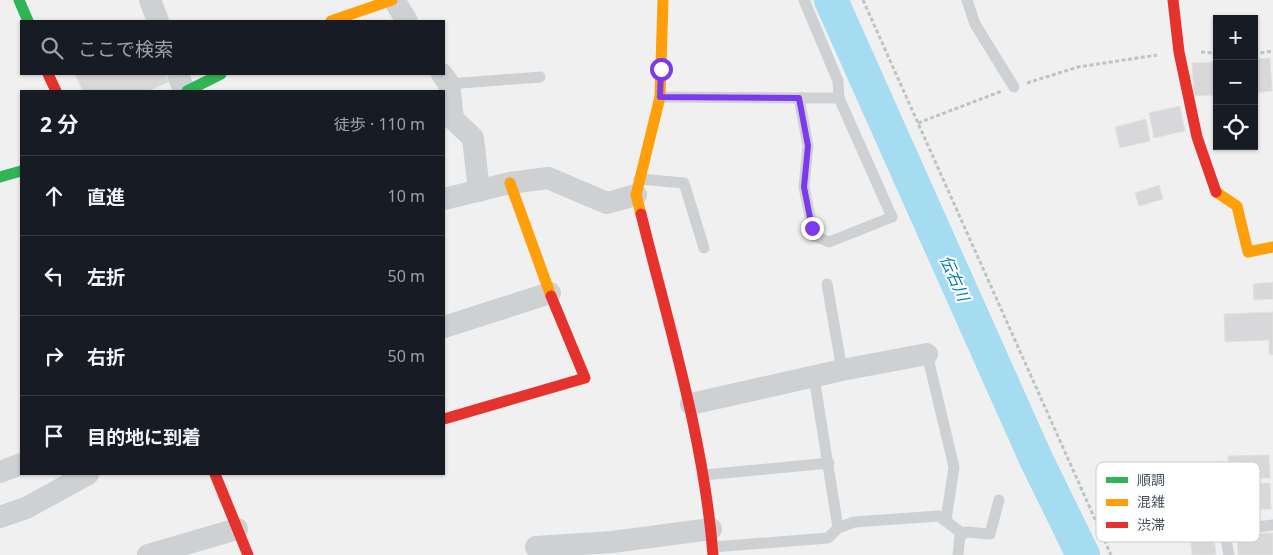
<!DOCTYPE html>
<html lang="ja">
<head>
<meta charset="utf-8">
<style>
  :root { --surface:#171b24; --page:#20242c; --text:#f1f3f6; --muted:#9ea1a6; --line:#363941 }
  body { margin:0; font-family:"Noto Sans","Noto Sans JP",sans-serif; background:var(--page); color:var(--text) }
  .controls { position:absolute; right:15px; top:15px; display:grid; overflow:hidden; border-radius:0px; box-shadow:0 1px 4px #0004 }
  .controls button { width:45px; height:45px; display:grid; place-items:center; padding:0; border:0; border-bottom:1px solid var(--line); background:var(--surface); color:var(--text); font:25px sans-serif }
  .stop { position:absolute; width:15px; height:15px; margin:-11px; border:4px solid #7c3aed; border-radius:50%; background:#fff }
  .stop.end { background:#7c3aed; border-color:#fff; box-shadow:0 1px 5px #0008 }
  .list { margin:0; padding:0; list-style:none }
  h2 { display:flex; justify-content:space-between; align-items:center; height:65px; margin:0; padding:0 20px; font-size:21px }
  h2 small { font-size:16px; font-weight:400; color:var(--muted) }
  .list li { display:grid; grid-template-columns:32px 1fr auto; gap:15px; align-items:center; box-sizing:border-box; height:80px; padding:0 20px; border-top:1px solid var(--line) }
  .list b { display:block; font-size:19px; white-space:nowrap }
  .list em { font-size:16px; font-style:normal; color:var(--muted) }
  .icon { flex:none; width:28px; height:28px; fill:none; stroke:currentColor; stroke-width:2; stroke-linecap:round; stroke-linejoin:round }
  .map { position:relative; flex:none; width:1273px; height:555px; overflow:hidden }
  .search { position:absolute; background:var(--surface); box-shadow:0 1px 4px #0004; left:20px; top:20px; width:425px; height:55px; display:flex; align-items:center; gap:12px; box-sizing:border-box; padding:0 18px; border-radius:0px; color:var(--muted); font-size:19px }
  .panel { position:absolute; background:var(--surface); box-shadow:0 1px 4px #0004; left:20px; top:90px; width:425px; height:385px; border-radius:0px }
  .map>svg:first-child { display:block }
</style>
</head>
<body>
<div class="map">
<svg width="1273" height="555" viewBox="0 0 1273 555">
  <rect width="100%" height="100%" fill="#f1f0f0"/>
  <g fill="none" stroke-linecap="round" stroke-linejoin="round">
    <!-- river -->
    <polyline stroke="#a5dcf2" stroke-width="34" points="831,0 1036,459 1083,555"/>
  </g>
  <!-- building -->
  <g fill="#d8d8da" stroke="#e2e2e3">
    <polygon points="1270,58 1272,91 1254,93 1254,59"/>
    <polygon points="1217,62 1217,95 1194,96 1192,63"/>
    <polygon points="75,74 165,74 169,82 148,91 83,91"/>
    <polygon points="1180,106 1185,131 1154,138 1149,113"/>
    <polygon points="1146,119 1150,141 1120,148 1115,127"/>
    <polygon points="1159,185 1163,199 1139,206 1135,193"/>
    <polygon points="1273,282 1273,299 1254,300 1253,284"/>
    <polygon points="1273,312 1273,355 1269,355 1269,340 1225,342 1224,314"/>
    <polygon points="1269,455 1270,478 1229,479 1228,456"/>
    <polygon points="1221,461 1227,491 1211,495 1205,465"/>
    <polygon points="1270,483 1271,509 1243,510 1242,484"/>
    <polygon points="1213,526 1216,555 1192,555 1189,529"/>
    <polygon points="1273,533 1273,555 1238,555 1237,534"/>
  </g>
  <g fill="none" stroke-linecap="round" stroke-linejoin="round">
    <!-- path -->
    <g stroke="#bac6c4" stroke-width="3" stroke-dasharray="4 2.5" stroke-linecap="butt">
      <polyline points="863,0 1111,555"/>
      <polyline points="1201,52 1217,53"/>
      <polyline points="1254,54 1273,51"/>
      <polyline points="1027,83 1078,67 1157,55"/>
      <polyline points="918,123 1002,91"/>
    </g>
    <!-- lane -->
    <g stroke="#ced1d4" stroke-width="11">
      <polyline points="967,0 975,24 1014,87"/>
      <polyline points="449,84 540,77"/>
      <polyline points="660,97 799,98 808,146 804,187 814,236 829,242 892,217 839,98"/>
      <polyline points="799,98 839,98 838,81 804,0"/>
      <polyline points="639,179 684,183 704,248"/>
      <polyline points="827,284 842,370"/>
      <polyline points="927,354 954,467 946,520"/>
      <polyline points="814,377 838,528"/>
      <polyline points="704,475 829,463"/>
      <polyline points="713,547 828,538 838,528 854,522 939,516 963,534"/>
      <polyline points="958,555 960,536 966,532 990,534 999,500"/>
      <polyline points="1229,555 1224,531 1273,525"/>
    </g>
    <!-- street -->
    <g stroke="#ced1d4" stroke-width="22">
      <polyline points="150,0 158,21"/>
      <polyline points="394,0 407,21"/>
      <polyline points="178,74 184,91"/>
      <polyline points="442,74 449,84 453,119 473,138 479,191"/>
      <polyline points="444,199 510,183 548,178 607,203 636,195"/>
      <polyline points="444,327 550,293"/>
      <polyline points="691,404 842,370 927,354"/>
      <polyline points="0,472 21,464"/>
      <polyline points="0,517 26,508 88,474"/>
      <polyline points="536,547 612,542 711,529"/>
      <polyline points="148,555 237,529"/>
    </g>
    <!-- fast -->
    <g stroke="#30b455" stroke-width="11">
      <polyline points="19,0 28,21"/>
      <polyline points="187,91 221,74"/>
      <polyline points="0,177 21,171"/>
    </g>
    <!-- slow -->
    <g stroke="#ff9f0a" stroke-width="11">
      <polyline points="331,21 392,0"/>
      <polyline points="510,183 551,296"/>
      <polyline points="1216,192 1237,206 1248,252 1273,247"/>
      <polyline points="641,214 636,195 660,97 663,0"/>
    </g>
    <!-- jam -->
    <g stroke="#e5322d" stroke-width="11">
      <polyline points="1173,0 1179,52 1197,137 1216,192"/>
      <polyline points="48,74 56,91"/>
      <path d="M641,214C669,327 704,439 713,555"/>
      <polyline points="444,419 585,378 551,296"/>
      <polyline points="215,474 248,555"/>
    </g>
  </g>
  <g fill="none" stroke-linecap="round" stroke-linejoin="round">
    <!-- route -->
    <polyline stroke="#7c3aed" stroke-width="6" points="661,69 660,97 799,98 808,146 804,187 812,228"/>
  </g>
  <g text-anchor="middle" stroke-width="4" stroke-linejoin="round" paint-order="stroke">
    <!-- water labels -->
    <g font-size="16" font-style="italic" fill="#027bae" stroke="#fff">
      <text transform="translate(955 278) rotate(66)" y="6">伝右川</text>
    </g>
  </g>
  <!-- legend -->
  <rect x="1096" y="462" width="164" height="80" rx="8" fill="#fff" stroke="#c8cbcf" stroke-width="1"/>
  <rect x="1106" y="477" width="22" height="6" fill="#30b455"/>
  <rect x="1106" y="499" width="22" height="7" fill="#ff9f0a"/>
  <rect x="1106" y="522" width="22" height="6" fill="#e5322d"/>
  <g font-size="14" fill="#46515f">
    <text x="1137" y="485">順調</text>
    <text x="1137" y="507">混雑</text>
    <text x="1137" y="530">渋滞</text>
  </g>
</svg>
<div class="controls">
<button>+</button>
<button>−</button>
<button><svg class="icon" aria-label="locate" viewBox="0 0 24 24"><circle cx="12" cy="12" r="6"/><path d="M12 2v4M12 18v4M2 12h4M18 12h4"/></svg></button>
</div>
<div class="stop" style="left:661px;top:69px"></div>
<div class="stop end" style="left:812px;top:228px"></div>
<div class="search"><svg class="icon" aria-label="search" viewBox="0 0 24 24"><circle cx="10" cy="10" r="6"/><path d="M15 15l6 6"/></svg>ここで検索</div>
<section class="panel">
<h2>2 分<small>徒歩 · 110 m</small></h2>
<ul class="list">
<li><svg class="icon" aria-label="ahead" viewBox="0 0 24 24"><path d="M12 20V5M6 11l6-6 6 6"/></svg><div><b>直進</b></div><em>10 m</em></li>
<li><svg class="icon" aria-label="left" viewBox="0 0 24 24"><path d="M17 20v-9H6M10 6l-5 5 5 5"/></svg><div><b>左折</b></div><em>50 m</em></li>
<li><svg class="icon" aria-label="right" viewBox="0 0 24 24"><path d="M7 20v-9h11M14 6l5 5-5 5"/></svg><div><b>右折</b></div><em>50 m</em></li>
<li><svg class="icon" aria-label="arrive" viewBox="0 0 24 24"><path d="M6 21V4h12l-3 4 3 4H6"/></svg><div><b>目的地に到着</b></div></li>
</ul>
</section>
</div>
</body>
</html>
